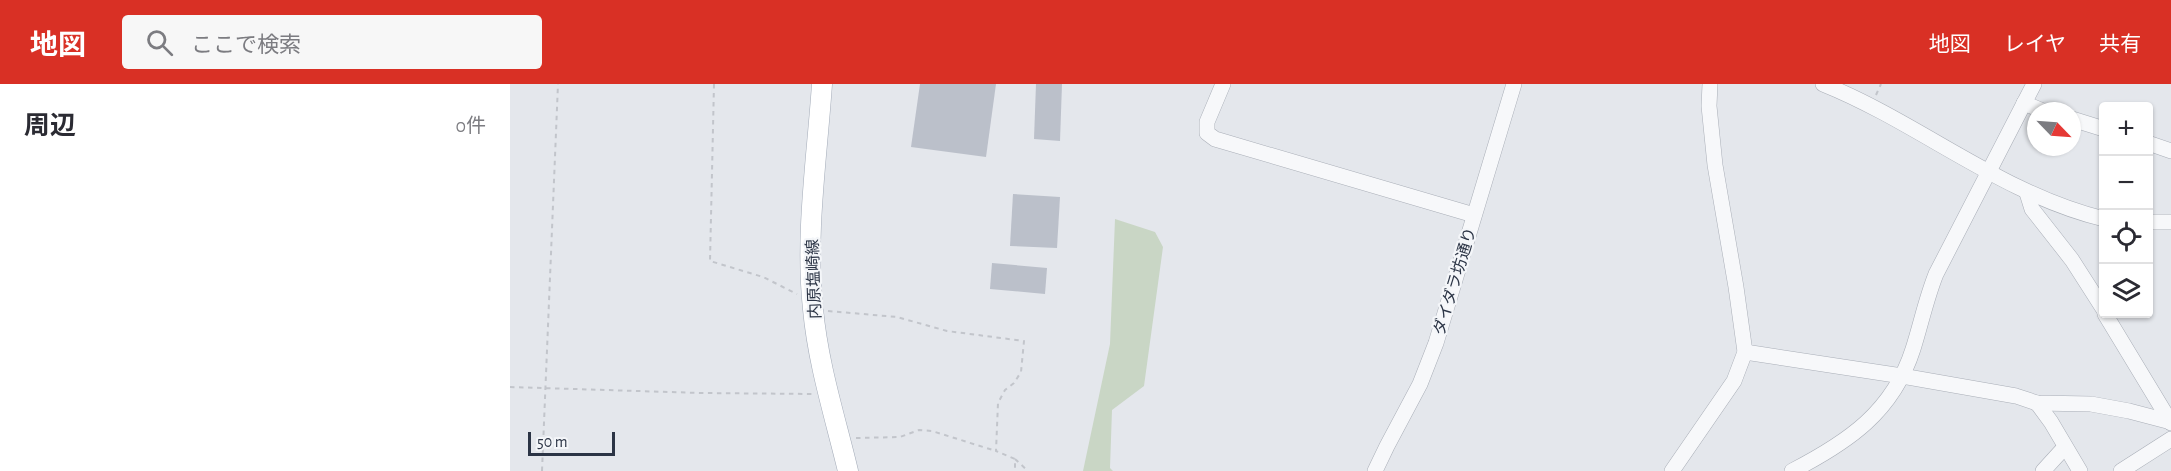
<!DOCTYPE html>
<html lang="ja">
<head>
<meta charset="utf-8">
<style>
  :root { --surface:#fff; --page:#f7f7f7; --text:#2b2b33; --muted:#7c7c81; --line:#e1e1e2; --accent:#d93025 }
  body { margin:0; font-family:"Alegreya Sans","Noto Sans JP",sans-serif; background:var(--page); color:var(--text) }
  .controls { position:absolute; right:18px; top:18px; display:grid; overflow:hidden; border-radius:6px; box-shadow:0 2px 4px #0004 }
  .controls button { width:54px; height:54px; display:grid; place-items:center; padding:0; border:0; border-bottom:2px solid var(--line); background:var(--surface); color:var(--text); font:30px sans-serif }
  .compass { position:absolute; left:1517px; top:18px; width:54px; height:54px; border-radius:50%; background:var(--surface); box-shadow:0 2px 4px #0004; rotate:115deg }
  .scale { position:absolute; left:18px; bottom:15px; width:87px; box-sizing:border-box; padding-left:6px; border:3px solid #2b3445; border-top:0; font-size:16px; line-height:21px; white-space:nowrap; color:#2b3445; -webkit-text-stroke:4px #f4f6f9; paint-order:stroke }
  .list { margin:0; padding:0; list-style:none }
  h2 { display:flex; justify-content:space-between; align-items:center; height:78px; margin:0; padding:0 24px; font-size:26px }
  h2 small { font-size:20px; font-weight:400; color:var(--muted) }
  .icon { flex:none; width:33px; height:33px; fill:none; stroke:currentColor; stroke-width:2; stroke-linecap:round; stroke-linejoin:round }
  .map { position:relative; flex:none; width:1661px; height:387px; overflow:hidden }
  header { display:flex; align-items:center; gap:36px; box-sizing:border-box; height:84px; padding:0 30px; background:var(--accent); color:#fff }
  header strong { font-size:28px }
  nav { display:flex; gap:33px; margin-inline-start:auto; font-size:21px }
  .search { width:420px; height:54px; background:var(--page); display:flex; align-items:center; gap:15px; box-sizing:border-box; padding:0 21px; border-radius:6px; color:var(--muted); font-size:22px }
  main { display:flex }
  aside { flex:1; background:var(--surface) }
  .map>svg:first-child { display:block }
</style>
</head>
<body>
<header>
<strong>地図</strong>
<div class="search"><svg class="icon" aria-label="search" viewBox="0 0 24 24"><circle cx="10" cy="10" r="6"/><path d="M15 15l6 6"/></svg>ここで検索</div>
<nav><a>地図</a><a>レイヤ</a><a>共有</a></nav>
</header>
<main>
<aside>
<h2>周辺<small>0件</small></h2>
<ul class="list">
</ul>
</aside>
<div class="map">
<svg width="1661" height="387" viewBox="0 0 1661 387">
  <rect width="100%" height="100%" fill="#e4e7ec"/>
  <!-- green -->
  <polygon fill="#c9d6c5" points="605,135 645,148 653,163 634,302 602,326 600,384 603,387 573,387 600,260"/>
  <!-- building -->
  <g fill="#bbc0ca">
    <polygon points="410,0 486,0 476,73 401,63"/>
    <polygon points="526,0 552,0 550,57 524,55"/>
    <polygon points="503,110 550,113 547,164 500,162"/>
    <polygon points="482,179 537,184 535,210 480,205"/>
  </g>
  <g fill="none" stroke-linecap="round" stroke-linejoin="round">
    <!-- minor casing -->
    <g stroke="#a9aeb7" stroke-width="16">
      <g id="minor">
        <polyline points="713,0 697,38 697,49 705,55 964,131"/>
        <path d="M1313,0C1410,39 1491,110 1594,135"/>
        <polyline points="1514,19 1533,27"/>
        <polyline points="1562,35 1594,45"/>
        <polyline points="1638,59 1661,67"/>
        <polyline points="1517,109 1522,125 1562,176 1594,226"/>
        <polyline points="1638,138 1661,138"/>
        <polyline points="1595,230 1661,339"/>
        <polyline points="1235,268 1392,292 1506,312 1527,319 1581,320 1619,327 1661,338"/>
        <polyline points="1527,319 1541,338 1570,387"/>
        <polyline points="865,387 877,362 910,300 926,259 1004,0"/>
        <polyline points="1162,387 1224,297 1235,268 1226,203 1205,81 1199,22 1200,0"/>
        <path d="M1282,387C1338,358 1383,328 1403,265C1411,240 1416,215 1426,190L1524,0"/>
        <polyline points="1533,387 1554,364"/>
        <polyline points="1611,387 1661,355"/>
      </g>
    </g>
    <!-- major casing -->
    <g stroke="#a3abb8" stroke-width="21">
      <path id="major" d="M312,0C307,74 295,151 303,225C308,280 325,333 338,387"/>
    </g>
    <!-- path -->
    <g stroke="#c2c5cb" stroke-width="2" stroke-dasharray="4.5 4.5" stroke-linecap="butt">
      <polyline points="204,0 200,177 253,193 287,210"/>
      <polyline points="1366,11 1371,0"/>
      <polyline points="318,227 387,233 437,247 514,257 511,288 504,299 495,306 488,319 486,367 505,375 505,387"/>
      <polyline points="0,303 191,309 303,310"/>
      <polyline points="346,354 390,353 409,346 422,347 486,367"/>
      <polyline points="505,375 518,387"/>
      <polyline points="32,387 48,0"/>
    </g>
    <!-- minor -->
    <use href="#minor" stroke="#f7f8fa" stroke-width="15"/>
    <!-- major -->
    <use href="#major" stroke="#fff" stroke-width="20"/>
  </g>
  <g text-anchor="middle" stroke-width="4.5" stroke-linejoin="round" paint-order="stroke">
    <!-- street labels -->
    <g font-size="16" fill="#2b3445" stroke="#f4f6f9">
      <text transform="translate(303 195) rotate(-92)" y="6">内原塩崎線</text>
      <text transform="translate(944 197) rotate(-73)" y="6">ダイダラ坊通り</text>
    </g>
  </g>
</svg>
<div class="controls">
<button>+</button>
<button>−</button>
<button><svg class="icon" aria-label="locate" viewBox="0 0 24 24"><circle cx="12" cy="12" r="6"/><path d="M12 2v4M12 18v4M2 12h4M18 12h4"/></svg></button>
<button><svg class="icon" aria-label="layers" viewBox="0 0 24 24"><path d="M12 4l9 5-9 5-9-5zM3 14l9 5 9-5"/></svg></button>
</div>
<svg class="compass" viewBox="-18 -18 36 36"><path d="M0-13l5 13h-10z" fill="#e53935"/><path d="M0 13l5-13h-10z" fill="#7c7c81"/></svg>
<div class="scale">50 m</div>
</div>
</main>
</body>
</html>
